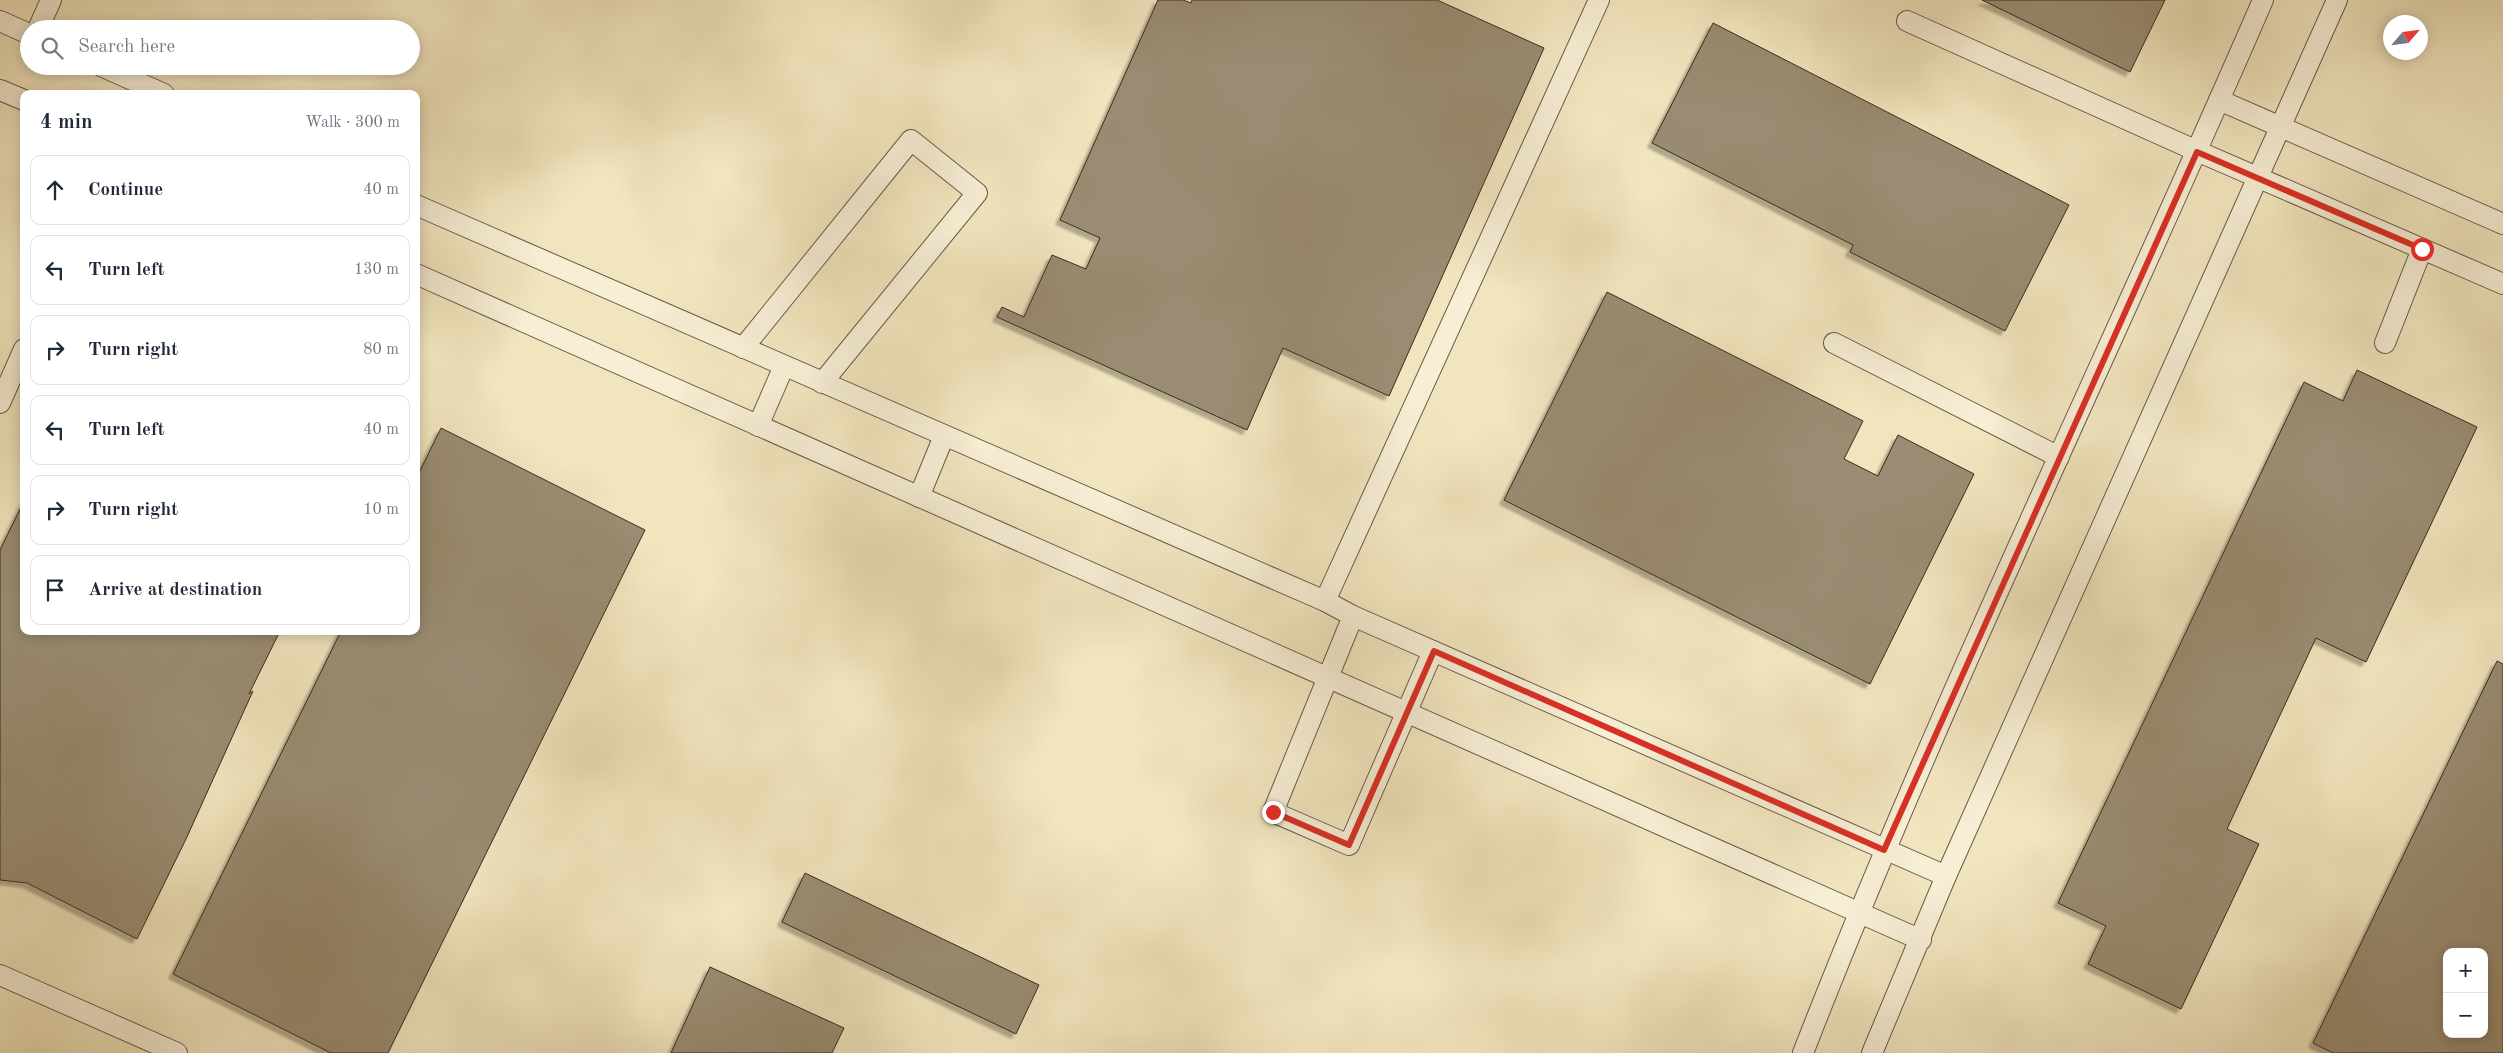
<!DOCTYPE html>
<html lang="en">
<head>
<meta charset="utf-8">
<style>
  :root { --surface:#fff; --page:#f6f6f7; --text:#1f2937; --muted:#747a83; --line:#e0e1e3 }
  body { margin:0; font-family:"Old Standard TT",serif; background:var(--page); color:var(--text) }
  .controls { position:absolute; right:15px; bottom:15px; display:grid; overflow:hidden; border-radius:10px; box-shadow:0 2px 12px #0003 }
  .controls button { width:45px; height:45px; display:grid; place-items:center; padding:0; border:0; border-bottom:1px solid var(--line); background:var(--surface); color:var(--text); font:25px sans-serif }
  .compass { position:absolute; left:2383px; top:15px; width:45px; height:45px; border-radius:50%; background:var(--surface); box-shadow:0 2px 12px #0003; rotate:62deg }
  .stop { position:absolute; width:15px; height:15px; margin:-11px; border:4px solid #d93025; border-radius:50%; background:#fff }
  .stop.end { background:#d93025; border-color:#fff; box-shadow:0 1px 5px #0008 }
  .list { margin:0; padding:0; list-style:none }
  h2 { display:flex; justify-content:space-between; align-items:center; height:65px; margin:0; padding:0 20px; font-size:21px }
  h2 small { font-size:16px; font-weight:400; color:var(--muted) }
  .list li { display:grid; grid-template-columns:32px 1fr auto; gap:15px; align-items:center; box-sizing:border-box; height:70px; margin:0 10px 10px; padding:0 10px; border:1px solid var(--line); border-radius:10px }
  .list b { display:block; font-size:19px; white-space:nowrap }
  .list em { font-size:16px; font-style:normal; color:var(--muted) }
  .icon { flex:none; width:28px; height:28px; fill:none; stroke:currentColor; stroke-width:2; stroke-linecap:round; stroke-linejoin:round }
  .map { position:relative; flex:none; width:2503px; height:1053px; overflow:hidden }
  .search { position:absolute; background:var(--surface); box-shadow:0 2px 12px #0003; left:20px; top:20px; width:400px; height:55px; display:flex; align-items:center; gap:12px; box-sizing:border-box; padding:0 18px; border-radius:28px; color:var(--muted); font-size:19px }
  .panel { position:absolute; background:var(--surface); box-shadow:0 2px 12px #0003; left:20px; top:90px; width:400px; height:545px; border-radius:10px }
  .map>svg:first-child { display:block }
</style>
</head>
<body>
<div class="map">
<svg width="2503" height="1053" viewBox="0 0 2503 1053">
  <defs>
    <filter id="shadow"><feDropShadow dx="-4.5" dy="4.5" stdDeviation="1" flood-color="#0004"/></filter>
  </defs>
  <rect width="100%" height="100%" fill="#f1e5be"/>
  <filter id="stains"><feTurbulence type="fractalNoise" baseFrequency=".004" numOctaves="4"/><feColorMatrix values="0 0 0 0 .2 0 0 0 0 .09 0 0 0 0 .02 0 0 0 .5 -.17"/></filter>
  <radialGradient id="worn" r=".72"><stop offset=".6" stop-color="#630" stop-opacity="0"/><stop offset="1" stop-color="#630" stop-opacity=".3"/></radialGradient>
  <!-- building -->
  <g fill="#998c72" stroke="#3a2b20" fill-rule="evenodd" filter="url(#shadow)">
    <polygon points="1158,0 1183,0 1191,3 1192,0 1437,0 1544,48 1389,396 1283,348 1247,430 997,317 1002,307 1024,317 1052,255 1086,269 1100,238 1060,220"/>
    <polygon points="1982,0 2165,0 2130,72"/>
    <polygon points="1713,23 2069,205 2005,331 1850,252 1853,245 1652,143"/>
    <polygon points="1607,292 1863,421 1844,459 1878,476 1898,435 1974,474 1870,684 1504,500"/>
    <polygon points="2357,370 2477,427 2366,662 2316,638 2227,829 2259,844 2181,1009 2088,964 2106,926 2058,903 2304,382 2343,401"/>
    <polygon points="441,428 645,530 388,1053 331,1053 173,974 341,631 416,631 416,479"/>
    <polygon points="24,501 24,631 280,631 249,694 253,691 186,839 137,939 27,883 0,880 0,550"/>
    <path d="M2497,661L2503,664V1053H2333L2313,1043ZM2447,952H2484V1034H2447Z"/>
    <polygon points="805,873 1039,985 1016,1034 782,922"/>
    <polygon points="710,967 844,1028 832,1053 671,1053"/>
  </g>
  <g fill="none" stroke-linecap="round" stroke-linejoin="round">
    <!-- lane casing -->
    <g stroke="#685a48" stroke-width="22">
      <g id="lane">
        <polyline points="0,21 29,34"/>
        <polyline points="1907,21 2197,151 2503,284"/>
        <polyline points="38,29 51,0"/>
        <polyline points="101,66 164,94"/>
        <polyline points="0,90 24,100"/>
        <polyline points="2219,100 2503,224"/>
        <polyline points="416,205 1325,601 1353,616 1946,876"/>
        <polyline points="416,274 1921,940"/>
        <polyline points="1834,343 2059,457"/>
        <polyline points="2385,343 2422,249"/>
        <polyline points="743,348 911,140 977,193 822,383"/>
        <polyline points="0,403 24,349"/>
        <polyline points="758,426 784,366"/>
        <polyline points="919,497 944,436"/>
        <polyline points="1325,601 1599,0"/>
        <polyline points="1353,616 1273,812 1349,845 1433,651"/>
        <polyline points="0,975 177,1053"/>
        <path d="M1803,1053C1942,696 2111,351 2263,0"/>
        <polyline points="1872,1053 1946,876 2337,0"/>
      </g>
    </g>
    <!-- lane -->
    <use href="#lane" stroke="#f6eed5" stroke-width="20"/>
  </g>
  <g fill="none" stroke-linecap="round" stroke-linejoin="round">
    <!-- route -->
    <polyline stroke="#d93025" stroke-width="6" points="1273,812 1349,845 1434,651 1884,850 2197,152 2422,249"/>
  </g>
  <rect width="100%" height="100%" filter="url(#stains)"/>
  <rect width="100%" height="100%" fill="url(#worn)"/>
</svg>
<div class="controls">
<button>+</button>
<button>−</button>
</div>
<svg class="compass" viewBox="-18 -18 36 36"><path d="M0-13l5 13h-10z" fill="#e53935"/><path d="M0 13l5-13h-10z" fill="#747a83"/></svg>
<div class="stop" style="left:2422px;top:249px"></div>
<div class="stop end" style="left:1273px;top:812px"></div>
<div class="search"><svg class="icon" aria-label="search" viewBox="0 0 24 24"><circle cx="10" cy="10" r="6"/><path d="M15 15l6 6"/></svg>Search here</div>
<section class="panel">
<h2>4 min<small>Walk · 300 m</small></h2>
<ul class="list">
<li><svg class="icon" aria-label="ahead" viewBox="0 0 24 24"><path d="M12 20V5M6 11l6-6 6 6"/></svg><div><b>Continue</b></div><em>40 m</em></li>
<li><svg class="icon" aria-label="left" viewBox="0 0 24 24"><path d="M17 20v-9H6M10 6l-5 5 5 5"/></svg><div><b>Turn left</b></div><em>130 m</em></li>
<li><svg class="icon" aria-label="right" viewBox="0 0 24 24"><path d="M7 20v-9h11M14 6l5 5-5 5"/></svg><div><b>Turn right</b></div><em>80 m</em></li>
<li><svg class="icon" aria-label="left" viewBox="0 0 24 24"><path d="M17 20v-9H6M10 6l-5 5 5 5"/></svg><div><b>Turn left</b></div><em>40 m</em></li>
<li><svg class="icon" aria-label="right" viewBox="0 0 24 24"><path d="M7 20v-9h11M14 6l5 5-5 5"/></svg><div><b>Turn right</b></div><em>10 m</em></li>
<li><svg class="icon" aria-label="arrive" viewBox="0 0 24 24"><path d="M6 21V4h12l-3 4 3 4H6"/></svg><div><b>Arrive at destination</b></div></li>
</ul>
</section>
</div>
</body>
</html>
